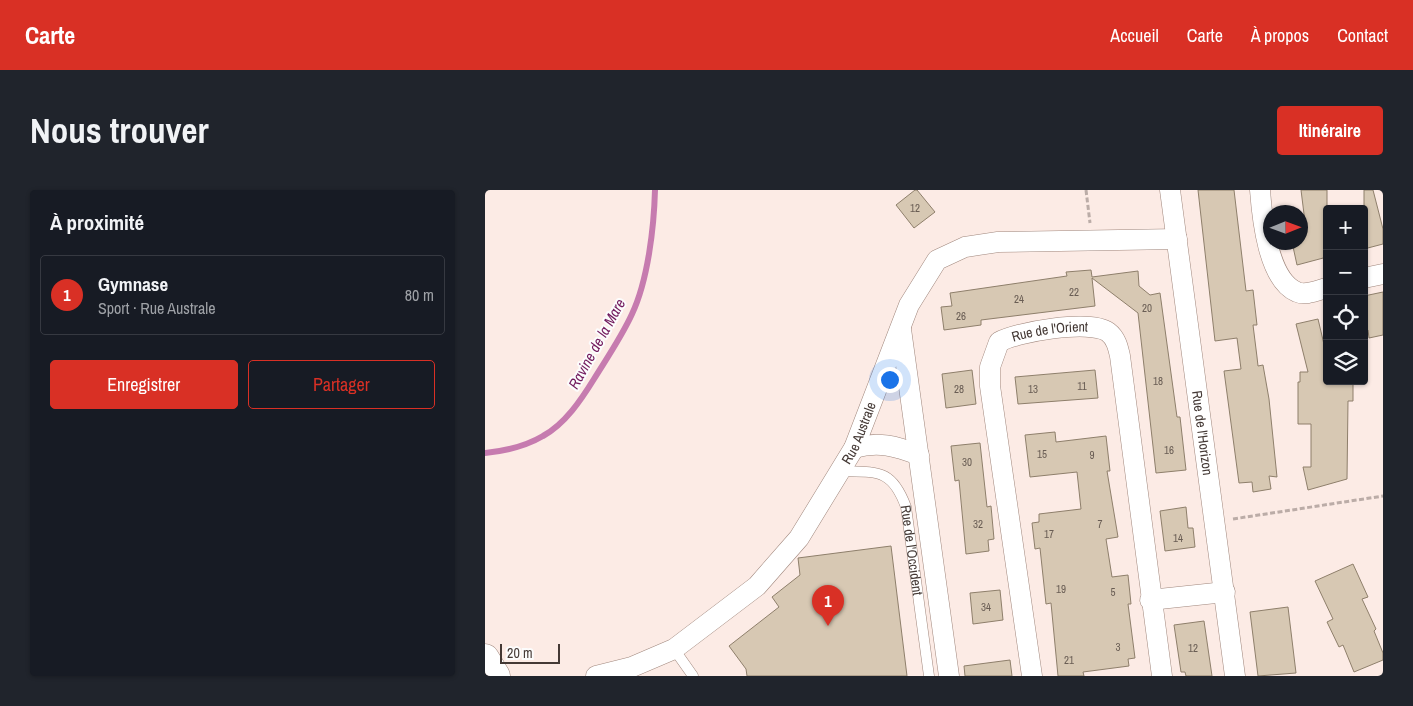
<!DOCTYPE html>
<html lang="fr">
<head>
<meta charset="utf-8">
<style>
  :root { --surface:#171b24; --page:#20242c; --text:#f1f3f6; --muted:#9ea1a6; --line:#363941; --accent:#d93025 }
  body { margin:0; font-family:"Archivo Narrow",sans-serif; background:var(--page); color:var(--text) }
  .controls { position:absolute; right:15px; top:15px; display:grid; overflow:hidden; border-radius:5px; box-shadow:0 1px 4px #0004 }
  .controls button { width:45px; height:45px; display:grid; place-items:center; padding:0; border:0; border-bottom:1px solid var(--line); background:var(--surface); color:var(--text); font:25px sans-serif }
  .compass { position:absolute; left:778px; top:15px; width:45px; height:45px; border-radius:50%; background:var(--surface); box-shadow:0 1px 4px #0004; rotate:89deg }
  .scale { position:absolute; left:15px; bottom:12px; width:60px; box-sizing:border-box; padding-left:5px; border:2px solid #443935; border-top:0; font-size:14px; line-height:18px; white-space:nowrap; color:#443935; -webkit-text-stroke:4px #fcfcfc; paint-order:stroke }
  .you { position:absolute; left:404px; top:189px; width:18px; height:18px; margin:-12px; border:4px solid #fff; border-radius:50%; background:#1a73e8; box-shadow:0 0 0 8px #1a73e833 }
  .badge { display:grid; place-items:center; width:32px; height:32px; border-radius:50%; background:var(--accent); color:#fff; font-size:16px; font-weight:700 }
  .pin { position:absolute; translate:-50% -41px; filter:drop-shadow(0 1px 2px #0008) }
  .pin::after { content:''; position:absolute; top:26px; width:18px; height:15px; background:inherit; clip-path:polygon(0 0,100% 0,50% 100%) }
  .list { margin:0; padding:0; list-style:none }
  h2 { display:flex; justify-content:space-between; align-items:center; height:65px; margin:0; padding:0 20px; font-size:21px }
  h2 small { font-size:16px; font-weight:400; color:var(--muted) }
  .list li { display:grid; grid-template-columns:32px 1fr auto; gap:15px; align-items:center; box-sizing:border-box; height:80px; margin:0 10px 10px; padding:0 10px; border:1px solid var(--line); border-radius:5px }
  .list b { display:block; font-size:19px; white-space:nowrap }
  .list p { margin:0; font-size:16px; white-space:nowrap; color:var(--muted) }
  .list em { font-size:16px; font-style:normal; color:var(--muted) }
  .actions { display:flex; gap:10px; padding:15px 20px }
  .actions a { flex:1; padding:11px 0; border:1px solid var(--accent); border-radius:5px; text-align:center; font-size:18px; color:var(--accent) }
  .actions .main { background:var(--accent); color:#fff }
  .icon { flex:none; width:28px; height:28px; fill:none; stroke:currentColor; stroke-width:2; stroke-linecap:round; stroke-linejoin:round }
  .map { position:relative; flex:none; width:898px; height:486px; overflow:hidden; border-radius:5px }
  header { display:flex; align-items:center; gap:30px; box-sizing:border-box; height:70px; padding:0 25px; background:var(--accent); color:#fff }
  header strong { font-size:24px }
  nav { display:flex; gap:28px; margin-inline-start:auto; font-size:18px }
  .intro { display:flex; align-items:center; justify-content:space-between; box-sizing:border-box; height:120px; padding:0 30px }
  h1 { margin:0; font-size:35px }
  .button { padding:12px 22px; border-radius:5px; background:var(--accent); color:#fff; font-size:18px; font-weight:700 }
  main { display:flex; gap:30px; padding:0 30px }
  aside { flex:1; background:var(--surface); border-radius:5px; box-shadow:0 1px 4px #0004 }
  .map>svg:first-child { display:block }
</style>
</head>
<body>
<header>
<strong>Carte</strong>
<nav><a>Accueil</a><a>Carte</a><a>À propos</a><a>Contact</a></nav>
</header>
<div class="intro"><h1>Nous trouver</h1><a class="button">Itinéraire</a></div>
<main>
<aside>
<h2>À proximité<small></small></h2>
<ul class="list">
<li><span class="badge">1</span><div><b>Gymnase</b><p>Sport · Rue Australe</p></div><em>80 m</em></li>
</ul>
<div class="actions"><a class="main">Enregistrer</a><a>Partager</a></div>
</aside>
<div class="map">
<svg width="898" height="486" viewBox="0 0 898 486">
  <rect width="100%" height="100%" fill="#fcebe5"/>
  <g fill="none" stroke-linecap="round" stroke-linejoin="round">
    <!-- stream -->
    <path stroke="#c67baf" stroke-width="6" d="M0,263C20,261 41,256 58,246C80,234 96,210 109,189C122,168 137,146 147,124C163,90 169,37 170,0"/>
  </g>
  <!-- building -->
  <g fill="#d7c8b3" stroke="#8e7f6b">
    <polygon points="430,0 432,0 450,22 429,38 411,15"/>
    <polygon points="713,0 749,0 761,101 768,100 772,135 768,135 772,167 773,176 778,175 784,209 792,287 784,286 786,299 768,302 767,292 754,293 739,181 756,179 752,148 730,151"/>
    <polygon points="816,0 842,0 842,67 812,75 807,52 816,52 816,33 820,32"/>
    <polygon points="879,0 888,0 898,39 898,54 879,59"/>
    <polygon points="606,80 607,87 653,81 654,96 665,105 675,103 692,227 695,227 701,280 671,283 653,123 607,88 610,116 496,130 496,135 459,140 456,117 467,116 465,103 582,86 581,82"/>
    <polygon points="898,102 898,145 884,148 883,140 879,140 879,106"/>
    <polygon points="833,129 842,167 842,191 868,191 868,211 863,211 862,289 823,300 818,277 826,277 826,234 813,234 813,192 815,192 815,182 823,182 811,134"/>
    <polygon points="487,180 491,214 461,218 457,184"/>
    <polygon points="610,180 613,208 533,214 530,187"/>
    <polygon points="570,242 571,252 621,246 625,281 622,281 633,347 621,349 627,387 643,385 646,414 643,414 650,468 643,469 644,476 598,482 599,486 573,486 566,413 561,414 555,358 550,359 547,333 554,332 554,324 596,319 592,282 545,287 540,245"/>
    <polygon points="495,253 502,317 506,316 509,349 503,350 504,361 481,364 474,290 470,291 466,256"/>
    <polygon points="701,317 703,338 708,338 710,357 680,361 675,321"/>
    <polygon points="406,356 422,486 262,486 261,479 244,456 294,417 287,407 315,385 313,368"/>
    <polygon points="868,374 883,407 877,409 891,439 889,441 898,463 898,470 869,482 858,455 854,457 842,432 848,429 830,391"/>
    <polygon points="515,400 518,430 488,434 485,403"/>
    <polygon points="803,417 811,483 773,486 765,422"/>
    <polygon points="719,431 727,486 701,486 700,482 696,482 689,435"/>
    <polygon points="525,470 527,486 480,486 479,476"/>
  </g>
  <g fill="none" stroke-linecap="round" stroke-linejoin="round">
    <!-- lane casing -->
    <g stroke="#a0877d" stroke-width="11">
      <g id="lane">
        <path id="s1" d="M356,281C393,282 407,279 421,317L444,486"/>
        <polyline points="189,459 208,486"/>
      </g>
    </g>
    <!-- street casing -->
    <g stroke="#a0877d" stroke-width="21">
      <g id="street">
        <path id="s2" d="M685,0L750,486"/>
        <path d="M775,0C777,27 783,90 812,102C821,106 833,100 842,98"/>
        <polyline points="879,88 898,84"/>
        <polyline points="416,139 464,486"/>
        <path d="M369,258C393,251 411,256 434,265"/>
        <polyline points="665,410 740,402"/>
        <path id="s3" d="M111,486L147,477L189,459L272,396L314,348L369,258L424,115L452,70L480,57L513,52L692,49"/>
        <path id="s4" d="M547,486L505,196V177L514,152C532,142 605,129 623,142C631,148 633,157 635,166L677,486"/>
      </g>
    </g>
    <!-- secondary casing -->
    <g stroke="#a0877d" stroke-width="29">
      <polyline id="secondary" points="0,468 11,486"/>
    </g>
    <!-- path -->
    <g stroke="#bbaca7" stroke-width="3" stroke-dasharray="5 2.5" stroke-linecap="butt">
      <polyline points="601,0 605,33"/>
      <polyline points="748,329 898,306"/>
    </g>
    <!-- lane -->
    <use href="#lane" stroke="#fff" stroke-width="10"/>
    <!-- street -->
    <use href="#street" stroke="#fff" stroke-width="20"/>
    <!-- secondary -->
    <use href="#secondary" stroke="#fff" stroke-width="28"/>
  </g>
  <g text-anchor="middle" stroke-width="4" stroke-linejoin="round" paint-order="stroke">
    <!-- number labels -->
    <g font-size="11" fill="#695d54">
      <text x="430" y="22">12</text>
      <text x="589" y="106">22</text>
      <text x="534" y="113">24</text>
      <text x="662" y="122">20</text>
      <text x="476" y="130">26</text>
      <text x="673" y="195">18</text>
      <text x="597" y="200">11</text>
      <text x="474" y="203">28</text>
      <text x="548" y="203">13</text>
      <text x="684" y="264">16</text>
      <text x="557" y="268">15</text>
      <text x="607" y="269">9</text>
      <text x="482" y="276">30</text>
      <text x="493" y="338">32</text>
      <text x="615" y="338">7</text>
      <text x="564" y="348">17</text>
      <text x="693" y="352">14</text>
      <text x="576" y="403">19</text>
      <text x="628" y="406">5</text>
      <text x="501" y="421">34</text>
      <text x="633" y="461">3</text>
      <text x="708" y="462">12</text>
      <text x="584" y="474">21</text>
    </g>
    <!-- street labels -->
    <g font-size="14" fill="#443935" stroke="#fcfcfc">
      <text dy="5" stroke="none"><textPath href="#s4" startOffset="391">Rue de l'Orient</textPath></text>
      <text dy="5" stroke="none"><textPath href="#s3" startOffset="372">Rue Australe</textPath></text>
      <text dy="5" stroke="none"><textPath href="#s2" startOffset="245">Rue de l'Horizon</textPath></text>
      <text dy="5" stroke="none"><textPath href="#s1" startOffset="126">Rue de l'Occident</textPath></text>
    </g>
    <!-- water labels -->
    <g font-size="15" font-style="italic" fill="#71195d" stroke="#fcfcfc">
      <text transform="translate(112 154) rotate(-61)" y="5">Ravine de la Mare</text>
    </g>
  </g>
</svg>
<div class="controls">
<button>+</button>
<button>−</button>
<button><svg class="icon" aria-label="locate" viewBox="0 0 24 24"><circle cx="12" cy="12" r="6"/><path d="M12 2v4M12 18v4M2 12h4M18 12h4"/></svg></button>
<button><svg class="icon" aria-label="layers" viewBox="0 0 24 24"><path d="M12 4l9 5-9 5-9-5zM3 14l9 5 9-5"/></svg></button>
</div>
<svg class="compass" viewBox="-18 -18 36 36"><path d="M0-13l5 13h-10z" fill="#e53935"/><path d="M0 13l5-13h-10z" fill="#9ea1a6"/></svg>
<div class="scale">20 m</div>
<div class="you"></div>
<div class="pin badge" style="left:343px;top:436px">1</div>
</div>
</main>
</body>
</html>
